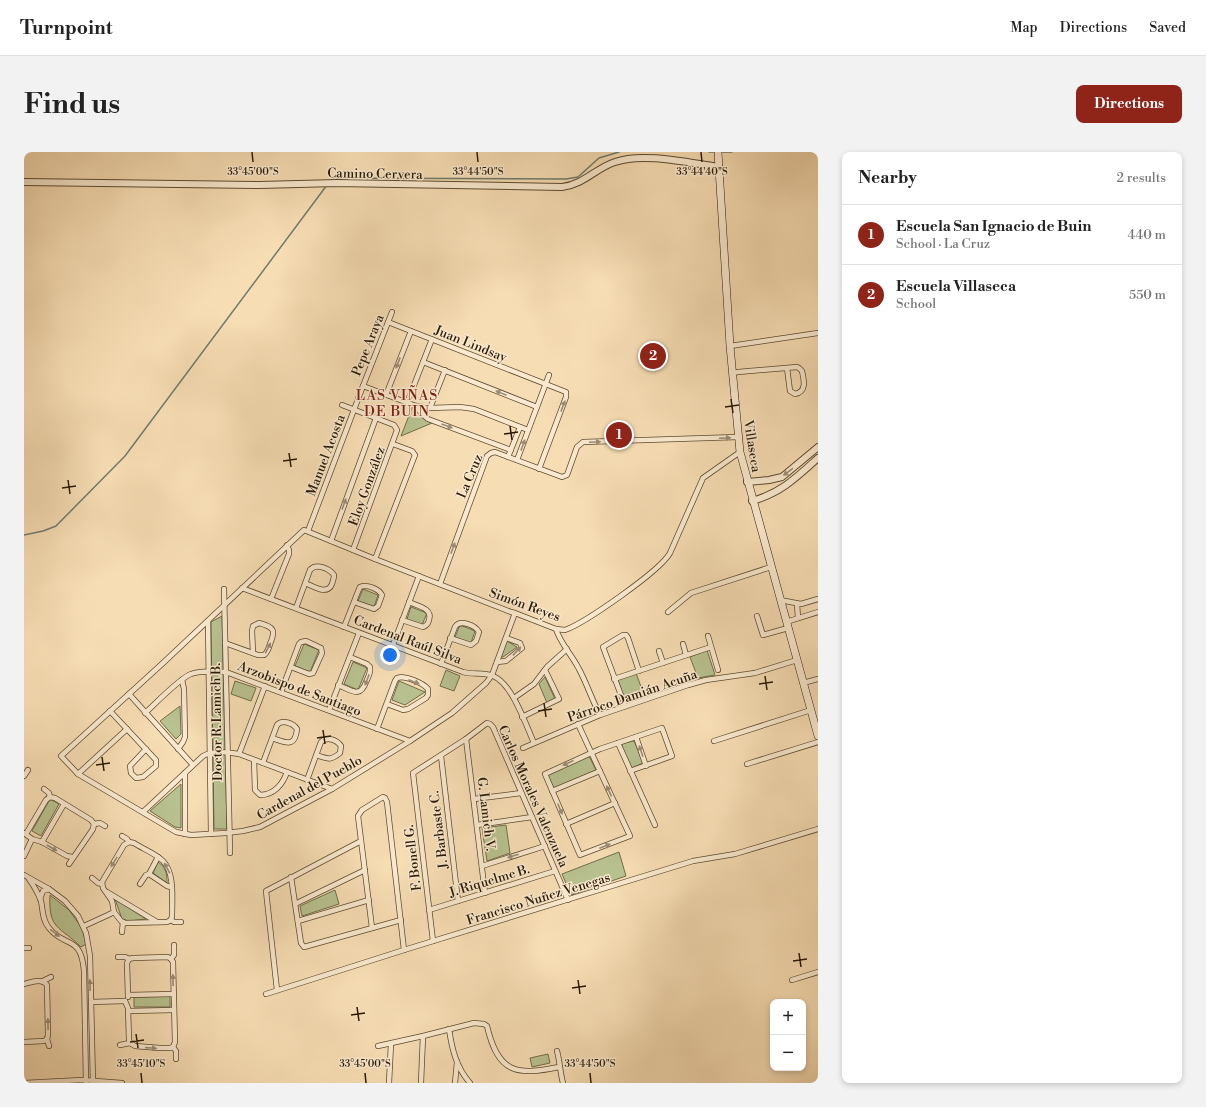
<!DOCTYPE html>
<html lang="en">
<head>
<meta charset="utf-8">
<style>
  :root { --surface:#fff; --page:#f2f2f2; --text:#222; --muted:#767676; --line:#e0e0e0; --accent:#8f2418 }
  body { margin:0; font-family:"Libre Bodoni",serif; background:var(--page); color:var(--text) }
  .controls { position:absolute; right:12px; bottom:12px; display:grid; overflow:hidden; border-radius:8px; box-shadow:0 2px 6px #0003 }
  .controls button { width:36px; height:36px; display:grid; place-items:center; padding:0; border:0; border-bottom:1px solid var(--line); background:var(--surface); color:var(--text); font:20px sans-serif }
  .you { position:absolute; left:366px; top:503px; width:14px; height:14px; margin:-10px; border:3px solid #fff; border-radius:50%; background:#1a73e8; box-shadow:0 0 0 6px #1a73e833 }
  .badge { display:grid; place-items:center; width:26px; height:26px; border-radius:50%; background:var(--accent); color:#fff; font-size:13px; font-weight:700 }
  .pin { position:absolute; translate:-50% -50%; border:2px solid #fff; box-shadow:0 1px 4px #0006 }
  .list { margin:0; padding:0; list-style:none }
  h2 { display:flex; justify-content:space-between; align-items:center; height:52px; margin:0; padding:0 16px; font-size:17px }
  h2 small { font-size:13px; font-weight:400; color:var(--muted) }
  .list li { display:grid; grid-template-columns:26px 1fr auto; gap:12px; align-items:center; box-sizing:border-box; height:60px; padding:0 16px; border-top:1px solid var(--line) }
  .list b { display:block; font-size:15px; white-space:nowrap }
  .list p { margin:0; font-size:13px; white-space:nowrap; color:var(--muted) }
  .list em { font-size:13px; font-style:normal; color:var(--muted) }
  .map { position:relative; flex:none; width:794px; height:931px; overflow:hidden; border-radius:8px }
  header { display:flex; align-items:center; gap:24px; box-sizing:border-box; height:56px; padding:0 20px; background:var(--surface); border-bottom:1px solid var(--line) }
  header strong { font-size:19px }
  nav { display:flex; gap:22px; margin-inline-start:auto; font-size:14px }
  .intro { display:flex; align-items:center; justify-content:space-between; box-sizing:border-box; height:96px; padding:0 24px }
  h1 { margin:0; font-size:28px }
  .button { padding:10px 18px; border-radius:8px; background:var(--accent); color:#fff; font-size:14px; font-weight:700 }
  main { display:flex; gap:24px; padding:0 24px }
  aside { flex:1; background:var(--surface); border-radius:8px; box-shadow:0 2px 6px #0003 }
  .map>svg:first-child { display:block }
</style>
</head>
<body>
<header>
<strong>Turnpoint</strong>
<nav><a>Map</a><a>Directions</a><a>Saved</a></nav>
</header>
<div class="intro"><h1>Find us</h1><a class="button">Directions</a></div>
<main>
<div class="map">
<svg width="794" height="931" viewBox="0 0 794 931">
  <rect width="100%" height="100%" fill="#f7ddb4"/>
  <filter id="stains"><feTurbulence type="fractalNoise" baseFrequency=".005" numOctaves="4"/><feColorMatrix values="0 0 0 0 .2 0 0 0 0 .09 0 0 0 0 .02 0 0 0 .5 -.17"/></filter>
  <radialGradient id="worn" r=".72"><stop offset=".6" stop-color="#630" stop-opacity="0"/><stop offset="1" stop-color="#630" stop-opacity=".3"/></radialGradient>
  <!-- green -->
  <g fill="#b8c290" stroke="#706e4a">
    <polygon points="388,256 401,268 408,271 377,284"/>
    <polygon points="339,437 354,443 350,455 334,449"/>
    <polygon points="387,455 403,461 398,473 383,467"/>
    <polygon points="198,464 203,677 190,677 187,470"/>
    <polygon points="436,473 451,479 447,491 431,485"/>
    <polygon points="483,489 493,495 479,505 477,505"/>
    <polygon points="280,492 295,498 286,520 271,514"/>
    <polygon points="683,498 691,523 674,526 666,505"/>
    <polygon points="329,510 343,516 334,538 320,532"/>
    <polygon points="422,518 436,524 430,539 416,534"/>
    <polygon points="612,521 620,543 601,549 594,528"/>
    <polygon points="521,525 531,547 523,551 515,532"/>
    <polygon points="211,529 232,536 227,549 207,542"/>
    <polygon points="375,529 401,540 381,553 368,548"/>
    <polygon points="156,554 157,582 152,587 136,569"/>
    <polygon points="609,589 611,591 619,611 608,616 607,615 598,595 598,592"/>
    <polygon points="565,604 572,618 530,637 523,622"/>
    <polygon points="157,632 157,676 151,675 126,659"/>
    <polygon points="26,647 35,652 17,684 8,679"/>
    <polygon points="482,673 486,701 463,709 458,676"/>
    <polygon points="595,700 602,724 547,743 538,722"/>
    <path d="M134,710C142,715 143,722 143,731L129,721Z"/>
    <polygon points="311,738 315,752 278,764 276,754"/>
    <path d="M26,743L45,758L58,776L62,792L57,795C36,774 24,778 26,743Z"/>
    <polygon points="91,747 122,767 105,769 98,767"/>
    <polygon points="146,844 146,855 110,855 110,845"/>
    <polygon points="524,902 526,911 508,915 506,906"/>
  </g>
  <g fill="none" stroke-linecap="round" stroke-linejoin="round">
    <!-- stream -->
    <g stroke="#6f7b6d" stroke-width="1.5">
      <polyline points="685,0 690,0"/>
      <polyline points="698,0 708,0"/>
      <polyline points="307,29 309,26 542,27 554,25 575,6 595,0"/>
      <polyline points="0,383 19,379 32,374 101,304 303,33"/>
    </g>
    <!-- minor casing -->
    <g stroke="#5c4b31" stroke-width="6">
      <g id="minor">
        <polyline points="364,170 542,240 542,245 515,317"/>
        <polyline points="706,194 794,181"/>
        <polyline points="399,210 513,255"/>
        <path d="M708,221L714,220L773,215L775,216L778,219C780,228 783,240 771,242L766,239L763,216"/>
        <polyline points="339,234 392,254 406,256 436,255 450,257 504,278"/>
        <polyline points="362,243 387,179"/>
        <polyline points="383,251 408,187"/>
        <polyline points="318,253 370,273 373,278 329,398"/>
        <polyline points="392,254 397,261 404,267 487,298"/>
        <polyline points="406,256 421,218"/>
        <polyline points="484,305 496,275"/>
        <polyline points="493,308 525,223"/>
        <polyline points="284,379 339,234 368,160"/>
        <polyline points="307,389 352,266"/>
        <polyline points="351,407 391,303 388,299 369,292"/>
        <polyline points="416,432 463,304 467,301 471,300 538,325 543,323 553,295 559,290 714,285"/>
        <path d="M218,436L439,520C449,523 459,520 469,524C488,531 502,573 510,591"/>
        <polyline points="200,437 206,701"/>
        <polyline points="247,447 265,402 265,398 263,393"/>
        <polyline points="756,448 777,452 794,447"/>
        <polyline points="773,452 774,466"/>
        <path d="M272,456L286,418C292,411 305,416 310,423C310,426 309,429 308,432C303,444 289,434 281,431"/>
        <polyline points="644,460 667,441 747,415"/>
        <path d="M491,461L468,523L462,531L428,561L386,589L308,637L236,675L219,679L202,681L167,683L152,680L54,622L37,604L139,511L280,378L351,407L487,460L491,461L532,477L541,478C561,471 636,419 646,401L679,326L716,300"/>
        <polyline points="733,464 739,483 764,476"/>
        <path d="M378,468L399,475C403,473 404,472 405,468C409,456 393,454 385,450"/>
        <polyline points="184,469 187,682"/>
        <polyline points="762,470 794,460"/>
        <path d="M320,475L335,437L336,435C343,432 355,437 358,443L354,454L350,457L330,450"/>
        <path d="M532,477C536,491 548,503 555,517C563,532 568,548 576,563"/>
        <polyline points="684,484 694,518"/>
        <path d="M201,491L234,503H240C244,500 245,496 246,492C252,478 250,475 235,471L229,474L228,479L229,501"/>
        <polyline points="659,492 662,503"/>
        <polyline points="369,493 395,424"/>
        <polyline points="635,499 639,511"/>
        <polyline points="473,510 482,509 498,496 496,491 482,486"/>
        <path d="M417,512L431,475C436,467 451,473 455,480L452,489L447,493L426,486"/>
        <polyline points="590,527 687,495"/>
        <polyline points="779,531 794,527"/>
        <path d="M314,533C327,538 336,547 342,530C344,525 347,521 346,515L343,512L326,505"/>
        <polyline points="257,540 275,492 277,490 282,489 297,496 298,501 289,521 285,522 267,515"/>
        <polyline points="105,542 169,613"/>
        <polyline points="490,546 510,532 523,515 543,497"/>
        <polyline points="601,554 579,495 599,483 602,483 604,486 615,519"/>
        <polyline points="305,558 335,481"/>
        <polyline points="86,559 132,608 132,614 119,625 112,626 107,621 106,614 122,597"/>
        <path d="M121,561C131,552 157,525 167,522C178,518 191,520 202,520L386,589"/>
        <polyline points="498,565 535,547 521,518"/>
        <polyline points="554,572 606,684 556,703 521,622 576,597 638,576 648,604 606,619"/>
        <path d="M353,577L371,529L373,526C381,523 399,531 404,537V543L402,546L384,557L379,558L363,552"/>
        <polyline points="612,585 622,614"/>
        <polyline points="442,587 461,741"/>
        <polyline points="690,589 787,558"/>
        <polyline points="594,591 631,673"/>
        <polyline points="499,596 576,563 664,533 682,528 731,521 773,508"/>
        <polyline points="154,597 159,590 161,585 160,537 158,528"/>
        <polyline points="215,602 241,534"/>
        <polyline points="417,604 434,749"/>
        <path d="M230,608L231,638L236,643C250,643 259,632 263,620"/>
        <path d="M239,611L240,608L253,573C258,567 269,571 273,577C271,597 261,590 248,586"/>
        <polyline points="723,612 794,590"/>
        <polyline points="161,621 161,682"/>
        <polyline points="54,622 103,577"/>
        <polyline points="0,624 4,618"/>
        <path d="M283,628C288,615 292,603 297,590C303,584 313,588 317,594L316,601C306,609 304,607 292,603"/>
        <polyline points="20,637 25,641 26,645 31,646 67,668 70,672"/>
        <polyline points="528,639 576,619"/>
        <polyline points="450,647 497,641"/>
        <path d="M119,660L179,604C189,598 204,600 215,602L308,637"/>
        <polyline points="70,672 76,671 81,674"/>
        <polyline points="542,672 591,651"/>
        <polyline points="453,673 508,665"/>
        <polyline points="0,681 8,687 18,690 43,704 48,705"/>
        <polyline points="2,682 22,648 26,645"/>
        <path d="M98,684L103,687L105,690L110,691C119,697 131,701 139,709C151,721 148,748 148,764L147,768"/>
        <polyline points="18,690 40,652"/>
        <polyline points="105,690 100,693 78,730 79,736 88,749 90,760 97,769 101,771 143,770 147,768 150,770 157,770"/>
        <polyline points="0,704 8,687"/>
        <polyline points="45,712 69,677 70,672"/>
        <polyline points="458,714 521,694"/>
        <polyline points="125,722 143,734 147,735"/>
        <polyline points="0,723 25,737 41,749 54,764 62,781 66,804 69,931"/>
        <polyline points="267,725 277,791 280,795 377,768"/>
        <polyline points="68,726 74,731 78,732"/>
        <path d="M5,727C10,734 14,741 17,749C19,758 18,768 25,776C40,796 57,782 60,819L62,931"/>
        <polyline points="116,732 122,723 125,722 134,705"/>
        <polyline points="83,740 133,770"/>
        <polyline points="16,747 19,739 25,737"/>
        <polyline points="271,752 341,718"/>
        <polyline points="405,758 531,719"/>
        <polyline points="274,769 345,748"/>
        <polyline points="60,774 84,763 90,760"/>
        <polyline points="348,776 334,664 338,658 359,645 361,646 363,650 380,798"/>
        <polyline points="98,780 99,770"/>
        <polyline points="409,789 389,621 442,587 463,571 466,572 469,575 544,748"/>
        <polyline points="0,796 5,796"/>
        <polyline points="94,805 101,805 105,807 109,806 144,805 147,807"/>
        <polyline points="768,828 794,820"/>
        <polyline points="19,829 27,825"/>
        <path d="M0,832C8,830 18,826 23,833L24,883L23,887L20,889L0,890"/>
        <polyline points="253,838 242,739 337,689"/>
        <polyline points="242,842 380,798 669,709 711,702 794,677"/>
        <polyline points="104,843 149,842"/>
        <polyline points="104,845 103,811 105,807"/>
        <polyline points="101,849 104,856 105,888 106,891"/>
        <polyline points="67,850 101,849"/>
        <polyline points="105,859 150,858"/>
        <path d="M425,877C428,897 432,915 446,931"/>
        <polyline points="23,887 25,894"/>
        <polyline points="96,893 106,891 111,894 136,896 146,896 149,895"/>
        <path d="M354,894L399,884L450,871L460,872L463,874C474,921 492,924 535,915"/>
        <polyline points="149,895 151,890 149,810 147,807 150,803 150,793"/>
        <polyline points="149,895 152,899 152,907"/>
        <path d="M533,899C536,910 536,920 539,931"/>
        <polyline points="0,931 58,928 98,931"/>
        <polyline points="365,931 367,892"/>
        <polyline points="397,931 399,884"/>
        <polyline points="431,931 433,910"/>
      </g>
    </g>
    <!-- tertiary casing -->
    <g stroke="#5c4b31" stroke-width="8">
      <g id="tertiary">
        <path d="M0,30L235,33L313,31L538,35C559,33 572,16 591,10C619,0 665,11 695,15"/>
        <polyline points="723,330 745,328 758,325 794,295"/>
        <path d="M728,349C757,341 773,325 794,306"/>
      </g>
    </g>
    <!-- secondary casing -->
    <g stroke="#291a05" stroke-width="8">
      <polyline id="secondary" points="694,0 706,194 716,300 794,584"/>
    </g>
    <!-- minor -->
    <use href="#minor" stroke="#fae9ce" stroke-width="4.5"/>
    <!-- tertiary -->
    <use href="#tertiary" stroke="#fae9ce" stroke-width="6"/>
    <!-- secondary -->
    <use href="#secondary" stroke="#fae9ce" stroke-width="7"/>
  </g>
  <!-- one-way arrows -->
  <defs><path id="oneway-solid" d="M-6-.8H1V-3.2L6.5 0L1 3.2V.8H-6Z"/></defs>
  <g fill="#9c8c74">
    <use href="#oneway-solid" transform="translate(374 211) rotate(111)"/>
    <use href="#oneway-solid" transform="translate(477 241) rotate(-158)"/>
    <use href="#oneway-solid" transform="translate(539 254) rotate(-69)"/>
    <use href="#oneway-solid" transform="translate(423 274) rotate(20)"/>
    <use href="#oneway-solid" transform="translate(701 286) rotate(-2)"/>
    <use href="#oneway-solid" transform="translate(571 290) rotate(-2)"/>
    <use href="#oneway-solid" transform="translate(499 293) rotate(-70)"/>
    <use href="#oneway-solid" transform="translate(764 320) rotate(144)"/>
    <use href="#oneway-solid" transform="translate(320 352) rotate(-70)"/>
    <use href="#oneway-solid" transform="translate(429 396) rotate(-70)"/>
    <use href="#oneway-solid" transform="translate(244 496) rotate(-63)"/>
    <use href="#oneway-solid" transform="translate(493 499) rotate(-47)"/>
    <use href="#oneway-solid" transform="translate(343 528) rotate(111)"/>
    <use href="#oneway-solid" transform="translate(390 530) rotate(21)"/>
    <use href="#oneway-solid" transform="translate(617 599) rotate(-109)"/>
    <use href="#oneway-solid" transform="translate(544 611) rotate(156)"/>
    <use href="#oneway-solid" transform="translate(585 639) rotate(-115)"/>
    <use href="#oneway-solid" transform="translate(536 657) rotate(67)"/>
    <use href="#oneway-solid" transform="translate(581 694) rotate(-21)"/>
    <use href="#oneway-solid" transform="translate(28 696) rotate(30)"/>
    <use href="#oneway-solid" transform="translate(489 704) rotate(163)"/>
    <use href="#oneway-solid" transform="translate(90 710) rotate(122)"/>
    <use href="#oneway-solid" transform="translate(143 716) rotate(-118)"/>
    <use href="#oneway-solid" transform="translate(31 781) rotate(37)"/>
    <use href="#oneway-solid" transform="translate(149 828) rotate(-91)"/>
    <use href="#oneway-solid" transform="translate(66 833) rotate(-91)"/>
    <use href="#oneway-solid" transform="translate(24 872) rotate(-91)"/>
    <use href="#oneway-solid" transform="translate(127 896) rotate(4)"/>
  </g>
  <!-- ticks -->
  <path fill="none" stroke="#291a05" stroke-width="1.5" d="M228,0L229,10M453,0L454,10M677,0L678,10M707,247L709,261M701,255L715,253M486,274L488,288M480,282L494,280M265,301L267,315M259,309L273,307M44,328L46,342M38,336L52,334M741,524L743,538M735,532L749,530M520,551L522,565M514,559L528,557M299,578L301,592M293,586L307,584M78,605L80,619M72,613L86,611M775,801L777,815M769,809L783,807M554,828L556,842M548,836L562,834M333,855L335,869M327,863L341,861M112,882L114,896M106,890L120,888M117,921L118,931M341,921L342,931M566,921L567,931"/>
  <g text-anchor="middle" stroke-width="3" stroke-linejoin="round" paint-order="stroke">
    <!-- street labels -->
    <g font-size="13" fill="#291a05" stroke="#fae9ce">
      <text transform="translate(351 21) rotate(1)" y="5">Camino Cervera</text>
      <text transform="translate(447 191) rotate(22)" y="5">Juan Lindsay</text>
      <text transform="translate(343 193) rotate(-68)" y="5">Pepe Araya</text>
      <text transform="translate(729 294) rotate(81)" y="5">Villaseca</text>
      <text transform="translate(301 303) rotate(-69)" y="5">Manuel Acosta</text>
      <text transform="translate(445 324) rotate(-67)" y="5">La Cruz</text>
      <text transform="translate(342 334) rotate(-70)" y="5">Eloy González</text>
      <text transform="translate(501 452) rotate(20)" y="5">Simón Reyes</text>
      <text transform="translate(384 487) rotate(21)" y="5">Cardenal Raúl Silva</text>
      <text transform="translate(276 536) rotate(21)" y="5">Arzobispo de Santiago</text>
      <text transform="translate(608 543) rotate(-19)" y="5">Párroco Damián Acuña</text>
      <text transform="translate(192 570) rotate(-91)" y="5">Doctor R. Lamich B.</text>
      <text transform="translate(285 635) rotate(-29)" y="5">Cardenal del Pueblo</text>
      <text transform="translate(510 644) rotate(66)" y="5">Carlos Morales Valenzuela</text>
      <text transform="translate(463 662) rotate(83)" y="5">G. Lamich V.</text>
      <text transform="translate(414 678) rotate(-97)" y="5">J. Barbaste C.</text>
      <text transform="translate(388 706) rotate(-97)" y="5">F. Bonell G.</text>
      <text transform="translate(465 728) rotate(-17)" y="5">J. Riquelme B.</text>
      <text transform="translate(514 746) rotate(-17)" y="5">Francisco Nuñez Venegas</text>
    </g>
    <!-- neighbourhood labels -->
    <g font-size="14" letter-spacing="1" fill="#7a1f14" stroke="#fae9ce">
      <text x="373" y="248">LAS VIÑAS<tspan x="373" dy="16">DE BUIN</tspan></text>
    </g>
  </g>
  <g font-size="10" text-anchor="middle" fill="#291a05" stroke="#fae9ce" stroke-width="3" stroke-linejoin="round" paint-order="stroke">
    <text x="229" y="23">33°45'00"S</text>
    <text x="454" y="23">33°44'50"S</text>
    <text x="678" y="23">33°44'40"S</text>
    <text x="117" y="915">33°45'10"S</text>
    <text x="341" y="915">33°45'00"S</text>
    <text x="566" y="915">33°44'50"S</text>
  </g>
  <rect width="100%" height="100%" filter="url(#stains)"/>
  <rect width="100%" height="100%" fill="url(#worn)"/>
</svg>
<div class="controls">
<button>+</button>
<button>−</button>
</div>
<div class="you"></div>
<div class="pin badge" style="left:595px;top:283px">1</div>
<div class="pin badge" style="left:629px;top:204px">2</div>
</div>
<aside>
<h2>Nearby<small>2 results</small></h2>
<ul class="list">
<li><span class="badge">1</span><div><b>Escuela San Ignacio de Buin</b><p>School · La Cruz</p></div><em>440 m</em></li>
<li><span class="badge">2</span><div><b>Escuela Villaseca</b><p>School</p></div><em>550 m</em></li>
</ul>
</aside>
</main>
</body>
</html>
